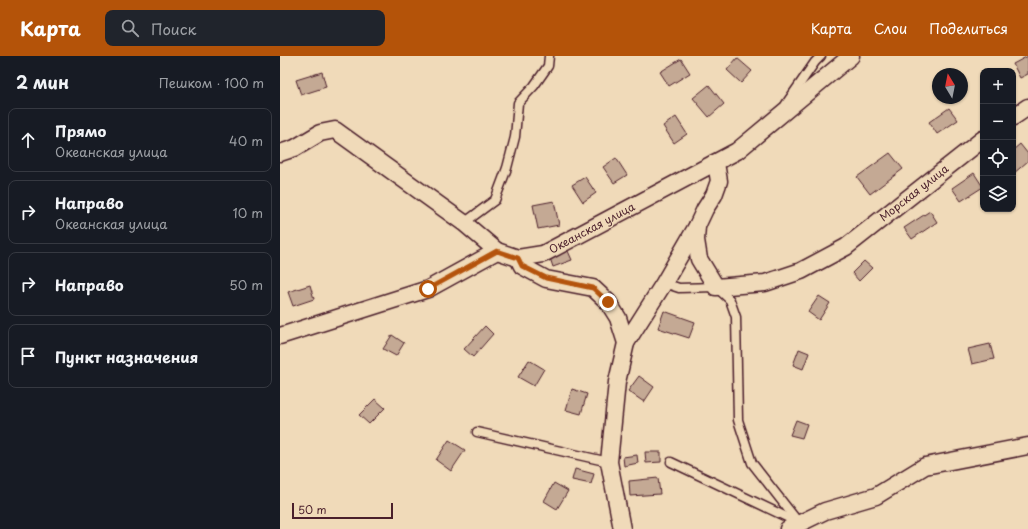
<!DOCTYPE html>
<html lang="ru">
<head>
<meta charset="utf-8">
<style>
  :root { --surface:#171b24; --page:#20242c; --text:#f1f3f6; --muted:#9ea1a6; --line:#363941; --accent:#b45309 }
  body { margin:0; font-family:"Playpen Sans",sans-serif; background:var(--page); color:var(--text) }
  .controls { position:absolute; right:12px; top:12px; display:grid; overflow:hidden; border-radius:8px; box-shadow:0 1px 3px #0004 }
  .controls button { width:36px; height:36px; display:grid; place-items:center; padding:0; border:0; border-bottom:1px solid var(--line); background:var(--surface); color:var(--text); font:20px sans-serif }
  .compass { position:absolute; left:652px; top:12px; width:36px; height:36px; border-radius:50%; background:var(--surface); box-shadow:0 1px 3px #0004; rotate:350deg }
  .scale { position:absolute; left:12px; bottom:10px; width:101px; box-sizing:border-box; padding-left:4px; border:2px solid #4a1f2b; border-top:0; font-size:11px; line-height:14px; white-space:nowrap; color:#4a1f2b; -webkit-text-stroke:3px #f0dab9; paint-order:stroke }
  .stop { position:absolute; width:12px; height:12px; margin:-9px; border:3px solid #b45309; border-radius:50%; background:#fff }
  .stop.end { background:#b45309; border-color:#fff; box-shadow:0 1px 4px #0008 }
  .list { margin:0; padding:0; list-style:none }
  h2 { display:flex; justify-content:space-between; align-items:center; height:52px; margin:0; padding:0 16px; font-size:17px }
  h2 small { font-size:13px; font-weight:400; color:var(--muted) }
  .list li { display:grid; grid-template-columns:26px 1fr auto; gap:12px; align-items:center; box-sizing:border-box; height:64px; margin:0 8px 8px; padding:0 8px; border:1px solid var(--line); border-radius:8px }
  .list b { display:block; font-size:15px; white-space:nowrap }
  .list p { margin:0; font-size:13px; white-space:nowrap; color:var(--muted) }
  .list em { font-size:13px; font-style:normal; color:var(--muted) }
  .icon { flex:none; width:22px; height:22px; fill:none; stroke:currentColor; stroke-width:2; stroke-linecap:round; stroke-linejoin:round }
  .map { position:relative; flex:none; width:748px; height:473px; overflow:hidden }
  header { display:flex; align-items:center; gap:24px; box-sizing:border-box; height:56px; padding:0 20px; background:var(--accent); color:#fff }
  header strong { font-size:19px }
  nav { display:flex; gap:22px; margin-inline-start:auto; font-size:14px }
  .search { width:280px; height:36px; background:var(--page); display:flex; align-items:center; gap:10px; box-sizing:border-box; padding:0 14px; border-radius:8px; color:var(--muted); font-size:15px }
  main { display:flex }
  aside { flex:1; background:var(--surface) }
  .map>svg:first-child { display:block }
</style>
</head>
<body>
<header>
<strong>Карта</strong>
<div class="search"><svg class="icon" aria-label="search" viewBox="0 0 24 24"><circle cx="10" cy="10" r="6"/><path d="M15 15l6 6"/></svg>Поиск</div>
<nav><a>Карта</a><a>Слои</a><a>Поделиться</a></nav>
</header>
<main>
<aside>
<h2>2 мин<small>Пешком · 100 m</small></h2>
<ul class="list">
<li><svg class="icon" aria-label="ahead" viewBox="0 0 24 24"><path d="M12 20V5M6 11l6-6 6 6"/></svg><div><b>Прямо</b><p>Океанская улица</p></div><em>40 m</em></li>
<li><svg class="icon" aria-label="right" viewBox="0 0 24 24"><path d="M7 20v-9h11M14 6l5 5-5 5"/></svg><div><b>Направо</b><p>Океанская улица</p></div><em>10 m</em></li>
<li><svg class="icon" aria-label="right" viewBox="0 0 24 24"><path d="M7 20v-9h11M14 6l5 5-5 5"/></svg><div><b>Направо</b></div><em>50 m</em></li>
<li><svg class="icon" aria-label="arrive" viewBox="0 0 24 24"><path d="M6 21V4h12l-3 4 3 4H6"/></svg><div><b>Пункт назначения</b></div></li>
</ul>
</aside>
<div class="map">
<svg width="748" height="473" viewBox="0 0 748 473">
  <rect width="100%" height="100%" fill="#f0dab9"/>
  <filter id="ink" filterUnits="userSpaceOnUse"><feTurbulence type="fractalNoise" baseFrequency=".025" numOctaves="2"/><feDisplacementMap in="SourceGraphic" scale="8" xChannelSelector="R" yChannelSelector="G"/><feConvolveMatrix kernelMatrix="1 2 1 2 8 2 1 2 1" color-interpolation-filters="sRGB"/></filter>
  <g filter="url(#ink)">
    <!-- building -->
    <g fill="#c4a994" stroke="#4a1f2b">
      <polygon points="748,0 748,18 740,22 733,8"/>
      <polygon points="457,2 472,15 461,27 447,14"/>
      <polygon points="401,3 410,17 389,30 380,16"/>
      <polygon points="42,16 46,31 21,39 16,24"/>
      <polygon points="429,29 444,48 429,61 413,42"/>
      <polygon points="669,52 678,64 657,78 649,66"/>
      <polygon points="396,61 407,78 394,87 383,70"/>
      <polygon points="740,88 748,98 748,105 733,118 733,94"/>
      <polygon points="610,97 623,113 590,138 577,121"/>
      <polygon points="336,102 347,119 334,127 323,111"/>
      <polygon points="694,117 703,131 681,145 672,132"/>
      <polygon points="305,121 316,137 303,146 292,129"/>
      <polygon points="274,145 279,169 258,173 253,149"/>
      <polygon points="650,155 657,166 632,183 624,172"/>
      <polygon points="288,195 292,204 273,211 270,202"/>
      <polygon points="584,205 592,212 579,225 572,217"/>
      <polygon points="30,229 34,243 13,250 8,236"/>
      <polygon points="539,240 550,247 539,264 528,256"/>
      <polygon points="384,255 415,266 409,282 378,272"/>
      <polygon points="205,270 213,278 193,301 184,293"/>
      <polygon points="112,279 124,287 116,300 103,293"/>
      <polygon points="710,288 714,303 692,308 688,293"/>
      <polygon points="519,293 529,297 523,313 513,309"/>
      <polygon points="249,304 264,313 254,330 238,321"/>
      <polygon points="359,320 374,331 364,346 348,335"/>
      <polygon points="292,333 307,338 301,358 286,354"/>
      <polygon points="95,343 105,352 89,368 79,359"/>
      <polygon points="516,364 527,368 522,382 510,379"/>
      <polygon points="169,384 185,394 171,415 156,404"/>
      <polygon points="365,396 381,396 381,406 366,407"/>
      <polygon points="357,399 358,407 344,410 343,401"/>
      <polygon points="295,413 314,418 311,428 292,424"/>
      <polygon points="378,422 380,438 350,440 349,425"/>
      <polygon points="274,427 288,435 277,453 264,445"/>
    </g>
    <g fill="none" stroke-linecap="round" stroke-linejoin="round">
      <!-- service casing -->
      <g stroke="#4a1f2b" stroke-width="11">
        <g id="service">
          <polyline points="506,48 535,6 541,0"/>
          <polyline points="184,167 215,144 227,112 235,81 238,47 254,30 268,10 269,0"/>
          <polyline points="384,227 399,232 436,231 450,244 456,261 458,364 472,407 519,467"/>
          <polyline points="197,376 329,406"/>
          <polyline points="391,406 517,466"/>
        </g>
      </g>
      <!-- minor casing -->
      <g stroke="#4a1f2b" stroke-width="19">
        <g id="minor">
          <polyline points="733,61 748,51"/>
          <polyline points="0,97 15,92 40,77 55,74 184,167 217,195"/>
          <polyline points="417,170 416,184 419,203 436,231 485,227 521,215 566,191 703,83"/>
          <polyline points="238,202 242,210 266,223 313,232 328,246 338,262 346,287 337,326 329,406 342,473"/>
          <polyline points="0,280 148,233 217,195 238,202 263,198 457,95 571,0"/>
          <polyline points="346,287 384,227 417,170 425,153 434,139 439,125 437,113 434,107"/>
          <polyline points="508,473 545,455 596,440 645,410 748,390"/>
        </g>
      </g>
      <!-- service -->
      <use href="#service" stroke="#f0dab9" stroke-width="8"/>
      <!-- minor -->
      <use href="#minor" stroke="#f0dab9" stroke-width="16"/>
    </g>
  </g>
  <g fill="none" stroke-linecap="round" stroke-linejoin="round" filter="url(#ink)">
    <!-- route -->
    <polyline stroke="#b45309" stroke-width="5" points="148,233 217,195 238,202 242,210 266,222 313,232 328,246"/>
  </g>
  <g text-anchor="middle" stroke-width="3" stroke-linejoin="round" paint-order="stroke">
    <!-- street labels -->
    <g font-size="11" fill="#4a1f2b" stroke="#f0dab9">
      <text transform="translate(634 137) rotate(-38)" y="4">Морская улица</text>
      <text transform="translate(312 172) rotate(-28)" y="4">Океанская улица</text>
    </g>
  </g>
</svg>
<div class="controls">
<button>+</button>
<button>−</button>
<button><svg class="icon" aria-label="locate" viewBox="0 0 24 24"><circle cx="12" cy="12" r="6"/><path d="M12 2v4M12 18v4M2 12h4M18 12h4"/></svg></button>
<button><svg class="icon" aria-label="layers" viewBox="0 0 24 24"><path d="M12 4l9 5-9 5-9-5zM3 14l9 5 9-5"/></svg></button>
</div>
<svg class="compass" viewBox="-18 -18 36 36"><path d="M0-13l5 13h-10z" fill="#e53935"/><path d="M0 13l5-13h-10z" fill="#9ea1a6"/></svg>
<div class="scale">50 m</div>
<div class="stop" style="left:148px;top:233px"></div>
<div class="stop end" style="left:328px;top:246px"></div>
</div>
</main>
</body>
</html>
